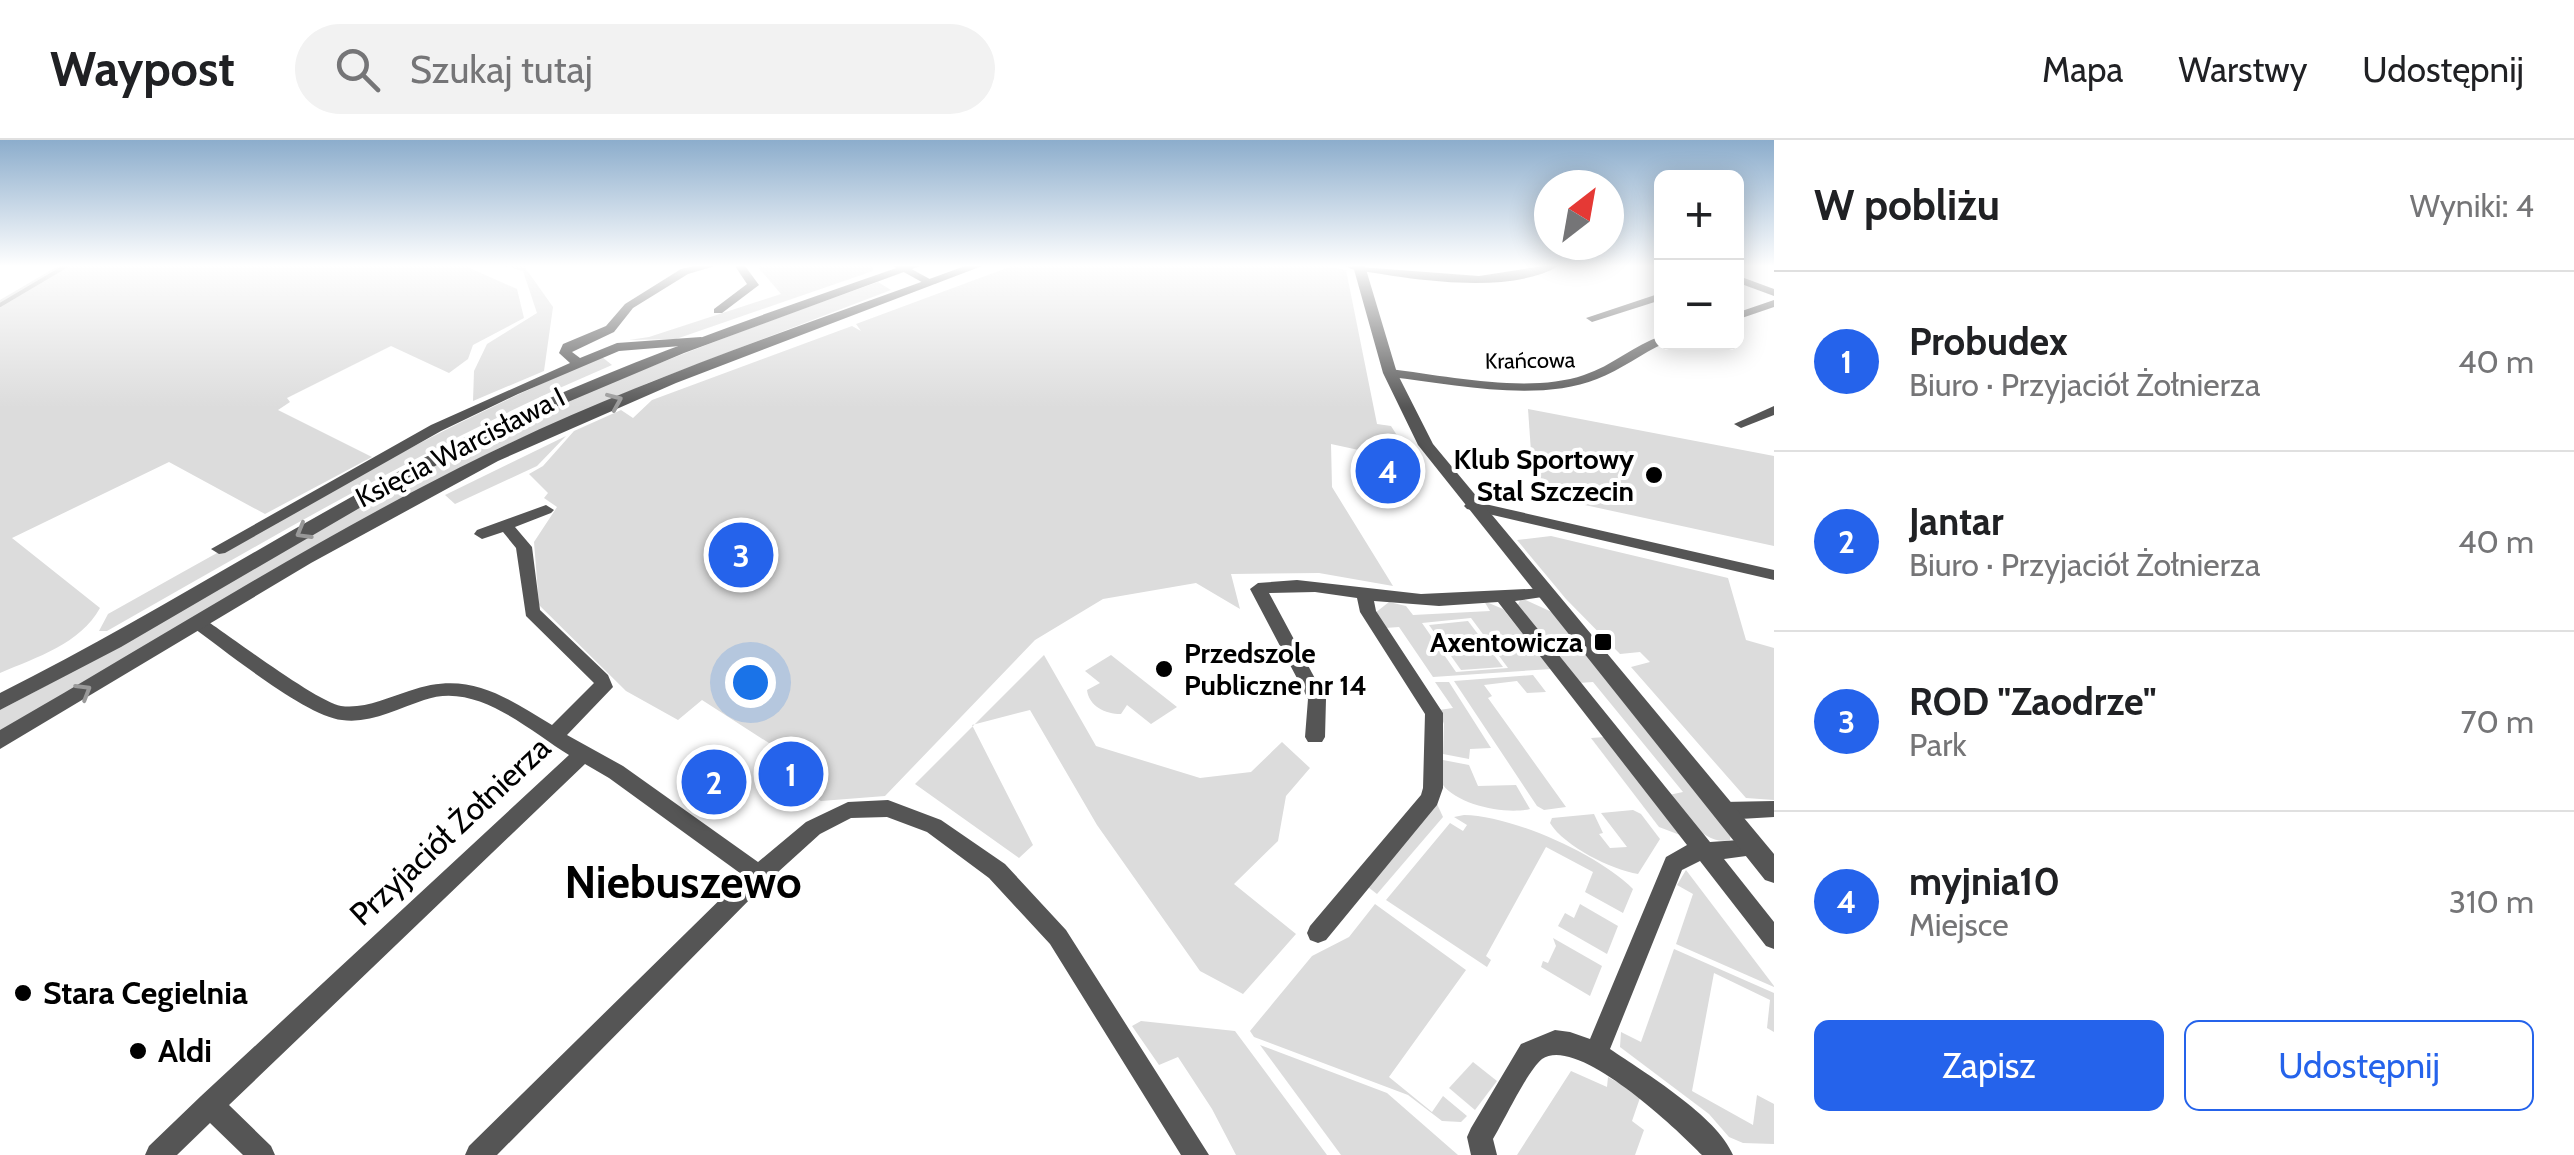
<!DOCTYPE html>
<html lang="pl">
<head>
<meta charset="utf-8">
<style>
  :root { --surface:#fff; --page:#f2f2f2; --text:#202124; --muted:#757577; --line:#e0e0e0; --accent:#2563eb }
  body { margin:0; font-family:Cabin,sans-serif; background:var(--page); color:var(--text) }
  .controls { position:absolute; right:30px; top:30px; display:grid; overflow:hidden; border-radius:15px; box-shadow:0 5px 25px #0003 }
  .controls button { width:90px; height:90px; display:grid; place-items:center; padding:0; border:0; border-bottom:2px solid var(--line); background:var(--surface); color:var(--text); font:50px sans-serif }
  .compass { position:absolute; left:1534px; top:30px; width:90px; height:90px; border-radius:50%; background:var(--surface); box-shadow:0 5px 25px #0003; rotate:31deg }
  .you { position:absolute; left:750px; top:542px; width:35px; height:35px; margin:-25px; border:8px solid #fff; border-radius:50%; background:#1a73e8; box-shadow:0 0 0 15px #1a73e833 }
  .badge { display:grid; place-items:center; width:65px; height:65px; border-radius:50%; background:var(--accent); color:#fff; font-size:32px; font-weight:700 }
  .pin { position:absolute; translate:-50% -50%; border:5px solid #fff; box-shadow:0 2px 10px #0006 }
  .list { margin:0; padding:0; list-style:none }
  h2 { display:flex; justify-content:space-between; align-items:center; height:130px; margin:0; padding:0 40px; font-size:42px }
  h2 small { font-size:32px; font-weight:400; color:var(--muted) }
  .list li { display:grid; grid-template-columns:65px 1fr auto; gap:30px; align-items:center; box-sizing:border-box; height:180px; padding:0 40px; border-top:2px solid var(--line) }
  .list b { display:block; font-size:38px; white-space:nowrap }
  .list p { margin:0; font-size:32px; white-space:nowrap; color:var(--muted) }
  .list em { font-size:32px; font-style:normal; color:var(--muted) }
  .actions { display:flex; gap:20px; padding:30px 40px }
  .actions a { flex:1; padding:22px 0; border:2px solid var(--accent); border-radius:15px; text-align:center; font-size:35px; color:var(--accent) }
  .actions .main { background:var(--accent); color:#fff }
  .icon { flex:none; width:55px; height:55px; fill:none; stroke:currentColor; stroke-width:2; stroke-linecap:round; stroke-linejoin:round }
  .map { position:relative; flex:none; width:1774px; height:1015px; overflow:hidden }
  header { display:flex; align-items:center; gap:60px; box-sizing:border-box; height:140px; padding:0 50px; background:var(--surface); border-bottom:2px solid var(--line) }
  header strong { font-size:48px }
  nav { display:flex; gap:55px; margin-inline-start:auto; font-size:35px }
  .search { width:700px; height:90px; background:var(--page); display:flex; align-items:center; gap:25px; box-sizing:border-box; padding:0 35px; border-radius:55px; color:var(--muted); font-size:38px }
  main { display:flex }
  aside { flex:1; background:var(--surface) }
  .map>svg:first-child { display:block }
</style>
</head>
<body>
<header>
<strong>Waypost</strong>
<div class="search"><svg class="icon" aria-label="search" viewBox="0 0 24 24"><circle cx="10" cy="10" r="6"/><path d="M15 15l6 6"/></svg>Szukaj tutaj</div>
<nav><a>Mapa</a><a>Warstwy</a><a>Udostępnij</a></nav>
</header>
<main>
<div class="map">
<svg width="1774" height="1015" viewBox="0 0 1774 1015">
  <rect width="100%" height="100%" fill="#fff"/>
  <!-- green -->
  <g fill="#dcdcdc" fill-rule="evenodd">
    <path d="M58,126H465L517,149L524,178L473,205L468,219L449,233L391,206L287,258L290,262L278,270L372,317L265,374L169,322L12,398L100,468C80,504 37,517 0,533V160Z"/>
    <polygon points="504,126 524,126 553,167 544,231 473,261 474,231 487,204 537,173 523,131"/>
    <polygon points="757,126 874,126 873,131 676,199 629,200 649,197 781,154"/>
    <polygon points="1012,126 1324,126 1346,130 1377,284 1391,286 1414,322 1331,304 1332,347 1393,446 1319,433 1231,434 1240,469 1196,443 1103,459 1035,500 885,656 821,661 790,642 803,625 702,560 678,580 626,551 539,465 534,402 557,367 544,358 548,353 529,334 543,326 574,291 621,270 633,278 652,260 852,186 861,191 856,184"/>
    <path d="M878,142L891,150L648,243L499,308L0,591V570C151,493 293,399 443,321C583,248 730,195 878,142Z"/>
    <path d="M602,217L612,225C436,300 273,397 107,491H99L108,474C270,384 430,290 602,217Z"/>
    <polygon points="1528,269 1774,316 1774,406 1534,354"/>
    <polygon points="566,296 537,326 455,364 445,355"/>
    <polygon points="1551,396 1728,438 1746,500 1774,508 1774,660 1746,658 1631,527 1650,522 1640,512 1620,514 1566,459 1517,400"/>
    <path d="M1521,458L1554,473L1731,693L1730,700C1703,706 1685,674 1669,655L1683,652L1593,542L1578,543L1517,467Z"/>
    <path d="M1484,461L1503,469L1551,529L1433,537L1399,487L1385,488L1375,473L1389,462L1406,466L1413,475L1490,471ZM1471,478L1508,528L1456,532L1422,483Z"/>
    <polygon points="1468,481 1503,527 1461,530 1429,485"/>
    <polygon points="1044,515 1096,606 1200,638 1251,632 1282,602 1310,628 1286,656 1278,701 1234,744 1296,794 1243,854 1200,831 1097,685 1030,570 972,585 1033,705 1019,718 915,644"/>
    <path d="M1111,515L1177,567L1151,584L1127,565L1121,574C1105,574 1089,566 1087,550L1100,543L1085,531Z"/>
    <polygon points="1533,535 1546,552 1527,553 1517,541 1484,545 1492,556 1488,558 1566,667 1544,670 1537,666 1454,541"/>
    <polygon points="1435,542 1449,542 1491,608 1470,609 1469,619 1443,614 1444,584 1439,570 1453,568"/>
    <polygon points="1605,597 1680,695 1659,687 1591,598"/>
    <path d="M1443,620L1469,625L1478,646L1516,645L1530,669C1506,675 1458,665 1443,645Z"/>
    <polygon points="1437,664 1443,677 1377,754 1368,747"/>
    <path d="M1633,670L1641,674L1660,699L1638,734C1612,730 1564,706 1550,683L1552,678L1594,674L1603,693L1599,694L1610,708L1627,707L1601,673Z"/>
    <path d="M1464,675C1513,676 1598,714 1633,749L1623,773L1585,752L1593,732L1546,707L1486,816L1491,820L1487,827L1386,760L1450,683L1463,691L1467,685L1454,677Z"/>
    <polygon points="1686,730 1774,846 1774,847 1676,804 1693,754 1677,745"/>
    <polygon points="1375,764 1466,830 1389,937 1432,972 1443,956 1467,976 1461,982 1442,981 1408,955 1254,897 1250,891 1312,816 1349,797"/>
    <polygon points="1580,764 1618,786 1607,814 1558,786 1565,773 1574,778"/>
    <polygon points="1553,798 1602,826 1590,856 1541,827 1543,821 1548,823 1556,806"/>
    <polygon points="1674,809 1774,853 1774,892 1767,888 1770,860 1714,833 1692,951 1753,985 1757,955 1774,964 1774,1004 1743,1003 1729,997 1709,974 1620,907 1621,892 1641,902"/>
    <polygon points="1141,881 1235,891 1327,1015 1236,1015 1212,969 1178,917 1159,925 1132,886"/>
    <polygon points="1260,905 1387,953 1458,1015 1341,1015"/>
    <polygon points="1473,922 1497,941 1475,970 1449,948"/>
    <polygon points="1571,931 1607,947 1608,937 1641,955 1632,981 1644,990 1635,1015 1517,1015"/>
  </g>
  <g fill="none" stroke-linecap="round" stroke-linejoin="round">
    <!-- stream -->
    <polyline stroke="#a3a3a3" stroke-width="4" points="0,165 66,126"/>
    <!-- minor -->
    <g fill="#555" fill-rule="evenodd">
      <polygon points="694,126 715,126 688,134 633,168 614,192 572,212 580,218 617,203 701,197 707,201 705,204 619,211 518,254 441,291 225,413 219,414 211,409 431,285 570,223 559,213 563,204 606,186 625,164 681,129"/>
      <polygon points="735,126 745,126 759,145 722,173 714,173 714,169 747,144"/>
      <polygon points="893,126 906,126 937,143 927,145"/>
      <path d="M1346,126L1479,136L1543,126H1559C1507,156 1409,139 1351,129Z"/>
      <polygon points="1736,135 1774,149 1774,156 1736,142"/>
      <polygon points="1661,153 1661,160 1592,182 1586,178"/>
      <polygon points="1774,160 1774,167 1736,180 1736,173"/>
      <path d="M1661,196V202L1665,203C1642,213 1621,230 1597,239C1537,263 1453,244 1390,237L1384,233L1390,229C1448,236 1529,254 1584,235C1612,226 1634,205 1661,196Z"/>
      <polygon points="1774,266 1774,275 1741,288 1734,284"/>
      <polygon points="1472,361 1774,430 1774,440 1467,369 1464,366 1467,363"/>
      <path d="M546,365L554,370L551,373L515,387L532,407L540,470L608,535L613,547L567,595L623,626L758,722L806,682L848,662L888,660L941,680L1005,724L1066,790L1209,1015H1181L1050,804L989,738L927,692L887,677L851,678L820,694L767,742L497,1015H465L469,1006L744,736L609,638L585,624L229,965L271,1006L275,1015H243L210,983L177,1015H145L149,1006L201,956L569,615C527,589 476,541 424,560C397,569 370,584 342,580C305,576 226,511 192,487L189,483L192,479H204C230,496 317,562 341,566C365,569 387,558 409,551C468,530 502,555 552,585L594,543L526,476L516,408L503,392L482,399L474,394L477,390Z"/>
      <path d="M1297,440L1421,454L1549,448L1551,452L1549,456L1515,461L1710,702L1754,699L1761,702L1764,708L1761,714L1724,719L1774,782V809L1766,806L1700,721L1682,730L1610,909C1645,933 1717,976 1733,1015H1702C1678,990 1577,894 1542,919C1528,930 1504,981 1493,999L1497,1015H1471L1467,997L1471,988L1521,904L1555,890L1570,892L1590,899L1666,717L1687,705L1498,462L1439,466L1374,461L1376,471L1443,573V648L1437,665L1326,800L1318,803L1310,800L1307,793L1310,786L1421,655L1423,648L1425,574L1360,472L1357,458L1315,452L1269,453L1326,559L1325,597L1322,602H1308L1305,597L1308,559L1250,449L1258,443Z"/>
      <polygon points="1774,661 1774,677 1723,680 1716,677 1713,671 1716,665 1723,662"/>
    </g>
    <!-- tertiary -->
    <g fill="#555" fill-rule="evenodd">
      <path d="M902,126H920L684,213L511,286L399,345L121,507L0,570V553C152,477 294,384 445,307C591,233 747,180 902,126Z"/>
      <path d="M965,126H982L676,243L498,321L311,423L0,609V590C162,497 319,396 487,314C641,239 804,185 965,126Z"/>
      <polygon points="1353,126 1365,126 1397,233 1433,304 1774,714 1774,743 1765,740 1418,305 1383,233"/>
    </g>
  </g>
  <!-- one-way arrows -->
  <defs><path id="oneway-chevron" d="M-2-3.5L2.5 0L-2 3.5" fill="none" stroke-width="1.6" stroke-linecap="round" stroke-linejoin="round" transform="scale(2.5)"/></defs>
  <g stroke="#999">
    <use href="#oneway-chevron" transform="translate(615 261) rotate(-23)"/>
    <use href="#oneway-chevron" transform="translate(303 392) rotate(150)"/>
    <use href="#oneway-chevron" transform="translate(84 551) rotate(-31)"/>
  </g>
  <!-- sky -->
  <linearGradient id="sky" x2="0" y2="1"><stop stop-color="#8cadcc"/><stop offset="0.47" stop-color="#fff"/><stop offset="1" stop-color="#fff" stop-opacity="0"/></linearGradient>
  <rect width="1774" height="268" fill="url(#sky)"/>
  <!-- markers -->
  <g fill="#000" stroke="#fff" stroke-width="4">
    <circle cx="1654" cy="335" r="10"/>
    <rect x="1593" y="492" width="20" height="20" rx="5"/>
    <circle cx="1164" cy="529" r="10"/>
    <circle cx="23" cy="853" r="10"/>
    <circle cx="138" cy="911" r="10"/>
  </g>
  <g text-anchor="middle" stroke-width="8" stroke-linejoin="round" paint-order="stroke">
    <!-- far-street labels -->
    <g font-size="22" fill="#000" stroke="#fff">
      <text transform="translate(1530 220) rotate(-1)" y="8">Krańcowa</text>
    </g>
    <!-- street labels -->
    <g font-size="28" fill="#000" stroke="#fff">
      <text transform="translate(460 307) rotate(-27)" y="10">Księcia Warcisława I</text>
    </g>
    <!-- poi labels -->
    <g font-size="28" font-weight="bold" fill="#000" stroke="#fff" text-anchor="end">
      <text x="1634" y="329">Klub Sportowy<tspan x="1634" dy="32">Stal Szczecin</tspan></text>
      <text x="1583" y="512">Axentowicza</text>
      <text x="1184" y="523" text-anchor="start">Przedszole<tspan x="1184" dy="32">Publiczne nr 14</tspan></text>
    </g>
    <!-- near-street labels -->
    <g font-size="32" fill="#000" stroke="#fff">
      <text transform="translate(450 691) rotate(-43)" y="11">Przyjaciół Żołnierza</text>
    </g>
    <!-- near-poi labels -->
    <g font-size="32" font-weight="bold" fill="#000" stroke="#fff" text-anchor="start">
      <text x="43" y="864">Stara Cegielnia</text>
      <text x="158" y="922">Aldi</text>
    </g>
    <!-- near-district labels -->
    <g font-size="45" font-weight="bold" fill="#000" stroke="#fff">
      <text x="683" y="758">Niebuszewo</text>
    </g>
  </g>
</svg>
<div class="controls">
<button>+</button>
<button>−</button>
</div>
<svg class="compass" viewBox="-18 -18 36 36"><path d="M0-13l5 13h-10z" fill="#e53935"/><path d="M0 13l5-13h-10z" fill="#757577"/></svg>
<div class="you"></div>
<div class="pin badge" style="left:791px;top:634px">1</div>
<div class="pin badge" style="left:714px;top:642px">2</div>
<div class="pin badge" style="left:741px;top:415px">3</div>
<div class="pin badge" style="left:1388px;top:331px">4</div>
</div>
<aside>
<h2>W pobliżu<small>Wyniki: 4</small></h2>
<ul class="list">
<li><span class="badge">1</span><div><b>Probudex</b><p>Biuro · Przyjaciół Żołnierza</p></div><em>40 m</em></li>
<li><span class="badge">2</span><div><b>Jantar</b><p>Biuro · Przyjaciół Żołnierza</p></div><em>40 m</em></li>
<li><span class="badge">3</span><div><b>ROD &quot;Zaodrze&quot;</b><p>Park</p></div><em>70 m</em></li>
<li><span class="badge">4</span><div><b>myjnia10</b><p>Miejsce</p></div><em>310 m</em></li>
</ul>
<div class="actions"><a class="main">Zapisz</a><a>Udostępnij</a></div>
</aside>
</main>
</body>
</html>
